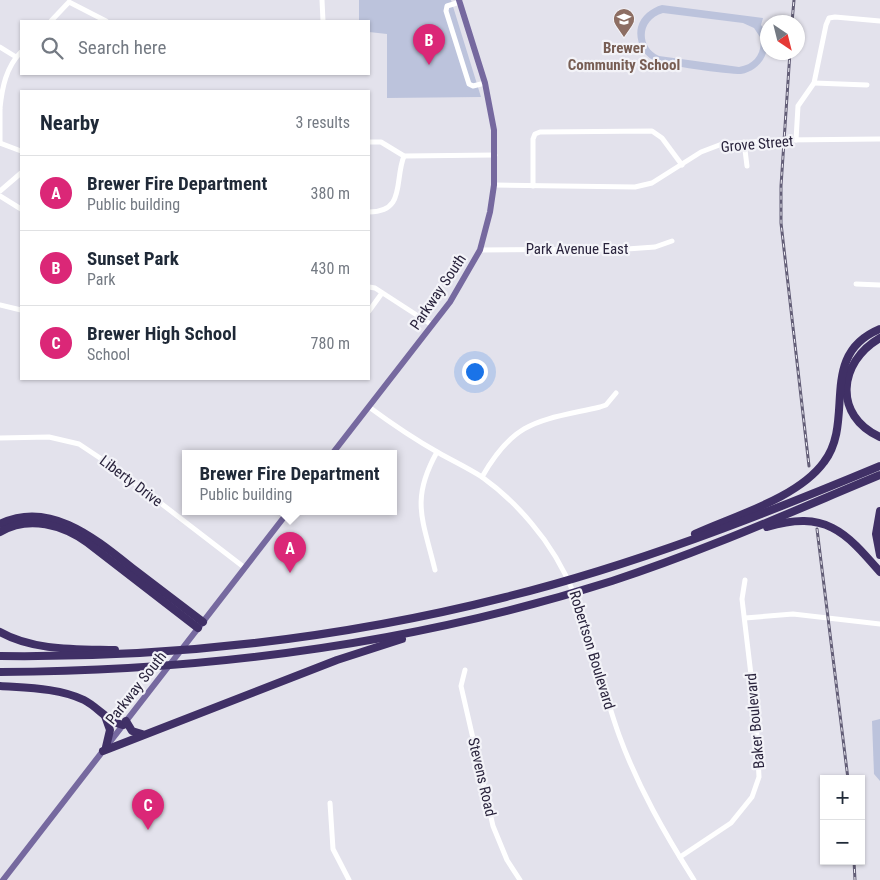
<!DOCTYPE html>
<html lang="en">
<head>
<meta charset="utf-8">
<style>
  :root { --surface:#fff; --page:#f2f2f3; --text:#1f2937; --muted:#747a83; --line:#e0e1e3; --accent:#db2777 }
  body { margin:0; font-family:"Roboto Condensed",sans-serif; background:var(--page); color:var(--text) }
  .controls { position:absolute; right:15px; bottom:15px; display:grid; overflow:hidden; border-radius:0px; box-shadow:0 1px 4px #0004 }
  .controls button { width:45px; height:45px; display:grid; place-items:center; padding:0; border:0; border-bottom:1px solid var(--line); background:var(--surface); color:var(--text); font:25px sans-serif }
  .compass { position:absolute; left:760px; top:15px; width:45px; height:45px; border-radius:50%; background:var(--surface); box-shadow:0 1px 4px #0004; rotate:145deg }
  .you { position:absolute; left:474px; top:371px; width:18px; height:18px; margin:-12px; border:4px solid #fff; border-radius:50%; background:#1a73e8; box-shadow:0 0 0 8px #1a73e833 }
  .badge { display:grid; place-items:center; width:32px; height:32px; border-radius:50%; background:var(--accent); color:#fff; font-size:16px; font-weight:700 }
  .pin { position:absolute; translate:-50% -41px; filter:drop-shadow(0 1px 2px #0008) }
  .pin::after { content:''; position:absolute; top:26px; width:18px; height:15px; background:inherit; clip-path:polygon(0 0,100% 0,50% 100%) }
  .popup { position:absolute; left:182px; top:450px; width:215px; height:65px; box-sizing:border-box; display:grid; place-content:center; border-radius:0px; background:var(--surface); filter:drop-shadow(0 1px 4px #0005); font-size:16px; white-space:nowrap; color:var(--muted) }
  .popup b { font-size:19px; color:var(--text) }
  .popup::after { content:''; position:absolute; left:50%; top:100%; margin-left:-10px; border:10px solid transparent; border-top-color:var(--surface) }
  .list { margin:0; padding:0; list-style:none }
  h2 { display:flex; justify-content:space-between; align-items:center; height:65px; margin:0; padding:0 20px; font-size:21px }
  h2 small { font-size:16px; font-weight:400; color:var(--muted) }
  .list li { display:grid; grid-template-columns:32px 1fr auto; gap:15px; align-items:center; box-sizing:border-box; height:75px; padding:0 20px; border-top:1px solid var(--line) }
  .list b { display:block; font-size:19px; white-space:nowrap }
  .list p { margin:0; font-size:16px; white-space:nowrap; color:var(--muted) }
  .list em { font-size:16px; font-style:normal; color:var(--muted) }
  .icon { flex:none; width:28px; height:28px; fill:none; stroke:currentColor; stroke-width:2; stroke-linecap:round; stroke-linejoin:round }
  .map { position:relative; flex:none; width:880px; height:880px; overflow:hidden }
  .search { position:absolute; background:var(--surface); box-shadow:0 1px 4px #0004; left:20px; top:20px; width:350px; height:55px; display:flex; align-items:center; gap:12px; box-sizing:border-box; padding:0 18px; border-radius:0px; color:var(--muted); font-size:19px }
  .panel { position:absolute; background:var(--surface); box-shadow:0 1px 4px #0004; left:20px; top:90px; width:350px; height:290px; border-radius:0px }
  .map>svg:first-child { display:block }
</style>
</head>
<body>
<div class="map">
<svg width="880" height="880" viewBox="0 0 880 880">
  <rect width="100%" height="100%" fill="#e3e2ec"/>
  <!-- green -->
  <g fill="#bcc3dc" fill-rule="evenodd">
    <polygon points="359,0 451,0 481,97 387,98 387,34 369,32 369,21 359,21"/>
    <path d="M662,5L763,18L761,25C776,44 764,70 741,74C728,74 663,66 653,60C642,54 635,40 638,27C641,16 651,8 662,5ZM663,13L743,23L754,28L760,37C763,52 755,65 739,67L659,56C638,46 641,19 663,13Z"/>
    <polygon points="880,719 880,781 874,774 872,721"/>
  </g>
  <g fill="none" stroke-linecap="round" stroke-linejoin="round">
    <!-- minor -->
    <g stroke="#fff" stroke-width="5">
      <polyline points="322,0 323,21"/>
      <polyline points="460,2 447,6 446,11 469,84 473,86 485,83"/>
      <polyline points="51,21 69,2 106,21"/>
      <polyline points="0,47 16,57"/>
      <polyline points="814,83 867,85"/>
      <path d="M0,108C2,88 6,67 21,52"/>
      <polyline points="0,109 0,143"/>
      <polyline points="796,140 798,106 814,83 826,25 829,18 835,17 880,21"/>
      <polyline points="369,142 381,142 404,156 495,155"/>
      <polyline points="744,142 747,166"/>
      <polyline points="0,143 21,151"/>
      <polyline points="494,185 635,187 652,183 701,152 722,144 784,140 880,139"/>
      <polyline points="533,186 533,139 535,134 540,132 652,131 662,138 682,165"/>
      <polyline points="0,191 21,173"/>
      <polyline points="0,196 21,209"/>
      <path d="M369,212C406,212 394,181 404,156"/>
      <polyline points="480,250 627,249 655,247 672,241"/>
      <polyline points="856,284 880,285"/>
      <polyline points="369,287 375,288 432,325"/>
      <polyline points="0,305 21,310"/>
      <polyline points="369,311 382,293"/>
      <path d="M369,407C392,424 414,439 439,453C453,461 468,468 482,477C500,490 518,507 532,524C586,587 592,660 619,735C638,787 665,834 694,880"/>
      <polyline points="0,438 49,437 79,444 115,468 245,568"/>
      <path d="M482,477C515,419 539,421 600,407L606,405L616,393"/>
      <path d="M435,570C423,520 410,500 437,452"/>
      <polyline points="745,618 793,614 880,624"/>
      <polyline points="465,670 461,686 493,826 507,860 520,880"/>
      <polyline points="330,803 333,849 349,880"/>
      <polyline points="680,857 731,823 752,797 759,777 756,717 742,599 745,580"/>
    </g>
    <!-- major -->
    <g stroke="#76699f" stroke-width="6">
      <polyline points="332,454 450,302 480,250 490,212 494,185 494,130 485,83 459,0"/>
      <polyline points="3,880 288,512"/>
    </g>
    <!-- highway -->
    <g stroke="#403066" stroke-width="8">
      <path d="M880,338C838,362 833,416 880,437"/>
      <polyline points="880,511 876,534 880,555"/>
      <path d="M0,524C51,499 98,541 136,571C158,588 181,605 203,622"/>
      <path d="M767,527C825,510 845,531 880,572"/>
      <path d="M0,532C29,515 63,525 88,543L198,628"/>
      <path d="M695,534C734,516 798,498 824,462C856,420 817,355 880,329"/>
      <path d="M0,632C33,651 77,649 115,650"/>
      <path d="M0,656C171,658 340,639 506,597C634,565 758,517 880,466"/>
      <path d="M0,672C207,671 414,644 612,581C704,551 791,512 880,475"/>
      <path d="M0,686C28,688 59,688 84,700C98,707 108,722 123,725"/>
      <polyline points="105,716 110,730 106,747"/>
      <polyline points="126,721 132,731 142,734"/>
      <polyline points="103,751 337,660 402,639"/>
    </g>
    <!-- rail casing -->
    <g stroke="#635e77" stroke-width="3">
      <g id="rail">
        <polyline points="792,22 794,0"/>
        <polyline points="790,52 781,186 781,223 809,466"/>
        <polyline points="817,529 848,779"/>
        <polyline points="854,861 855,880"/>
      </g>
    </g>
    <!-- rail -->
    <use href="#rail" stroke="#f3f3f8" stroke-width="1" stroke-dasharray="4" stroke-linecap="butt"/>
  </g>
  <!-- icons -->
  <defs>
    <g id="school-pin" transform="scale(1.125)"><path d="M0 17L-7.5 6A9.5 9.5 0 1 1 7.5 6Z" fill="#8d6e63" stroke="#f3f3f8"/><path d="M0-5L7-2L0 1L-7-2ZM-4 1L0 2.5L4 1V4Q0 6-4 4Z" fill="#fff"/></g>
  </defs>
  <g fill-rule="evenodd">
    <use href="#school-pin" x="624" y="19"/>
  </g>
  <g text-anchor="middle" stroke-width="4.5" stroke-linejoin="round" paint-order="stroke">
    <!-- education labels -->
    <g font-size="15" font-weight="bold" fill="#785e54" stroke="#f3f3f8">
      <text x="624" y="53">Brewer<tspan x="624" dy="17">Community School</tspan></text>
    </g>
    <!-- street labels -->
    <g font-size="15" fill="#29233c" stroke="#f3f3f8">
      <text transform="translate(757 144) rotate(-5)" y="5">Grove Street</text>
      <text x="577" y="254">Park Avenue East</text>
      <text transform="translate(438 292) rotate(-56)" y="5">Parkway South</text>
      <text transform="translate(131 481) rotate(37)" y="5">Liberty Drive</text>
      <text transform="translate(592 650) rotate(73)" y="5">Robertson Boulevard</text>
      <text transform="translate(136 688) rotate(-52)" y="5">Parkway South</text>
      <text transform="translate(755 721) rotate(-95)" y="5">Baker Boulevard</text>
      <text transform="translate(482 777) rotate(77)" y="5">Stevens Road</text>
    </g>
  </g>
</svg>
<div class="controls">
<button>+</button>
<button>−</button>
</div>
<svg class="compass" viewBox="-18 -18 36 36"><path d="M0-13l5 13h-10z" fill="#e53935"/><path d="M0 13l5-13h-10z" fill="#747a83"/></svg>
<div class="you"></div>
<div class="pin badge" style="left:290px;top:573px">A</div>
<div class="popup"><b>Brewer Fire Department</b>Public building</div>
<div class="pin badge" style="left:429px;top:65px">B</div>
<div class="pin badge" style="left:148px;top:830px">C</div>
<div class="search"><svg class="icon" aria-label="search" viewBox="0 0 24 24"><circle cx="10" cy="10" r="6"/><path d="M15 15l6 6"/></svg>Search here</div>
<section class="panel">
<h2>Nearby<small>3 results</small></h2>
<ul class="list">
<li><span class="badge">A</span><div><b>Brewer Fire Department</b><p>Public building</p></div><em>380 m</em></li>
<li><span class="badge">B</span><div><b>Sunset Park</b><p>Park</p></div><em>430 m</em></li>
<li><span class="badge">C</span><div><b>Brewer High School</b><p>School</p></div><em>780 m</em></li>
</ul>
</section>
</div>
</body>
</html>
